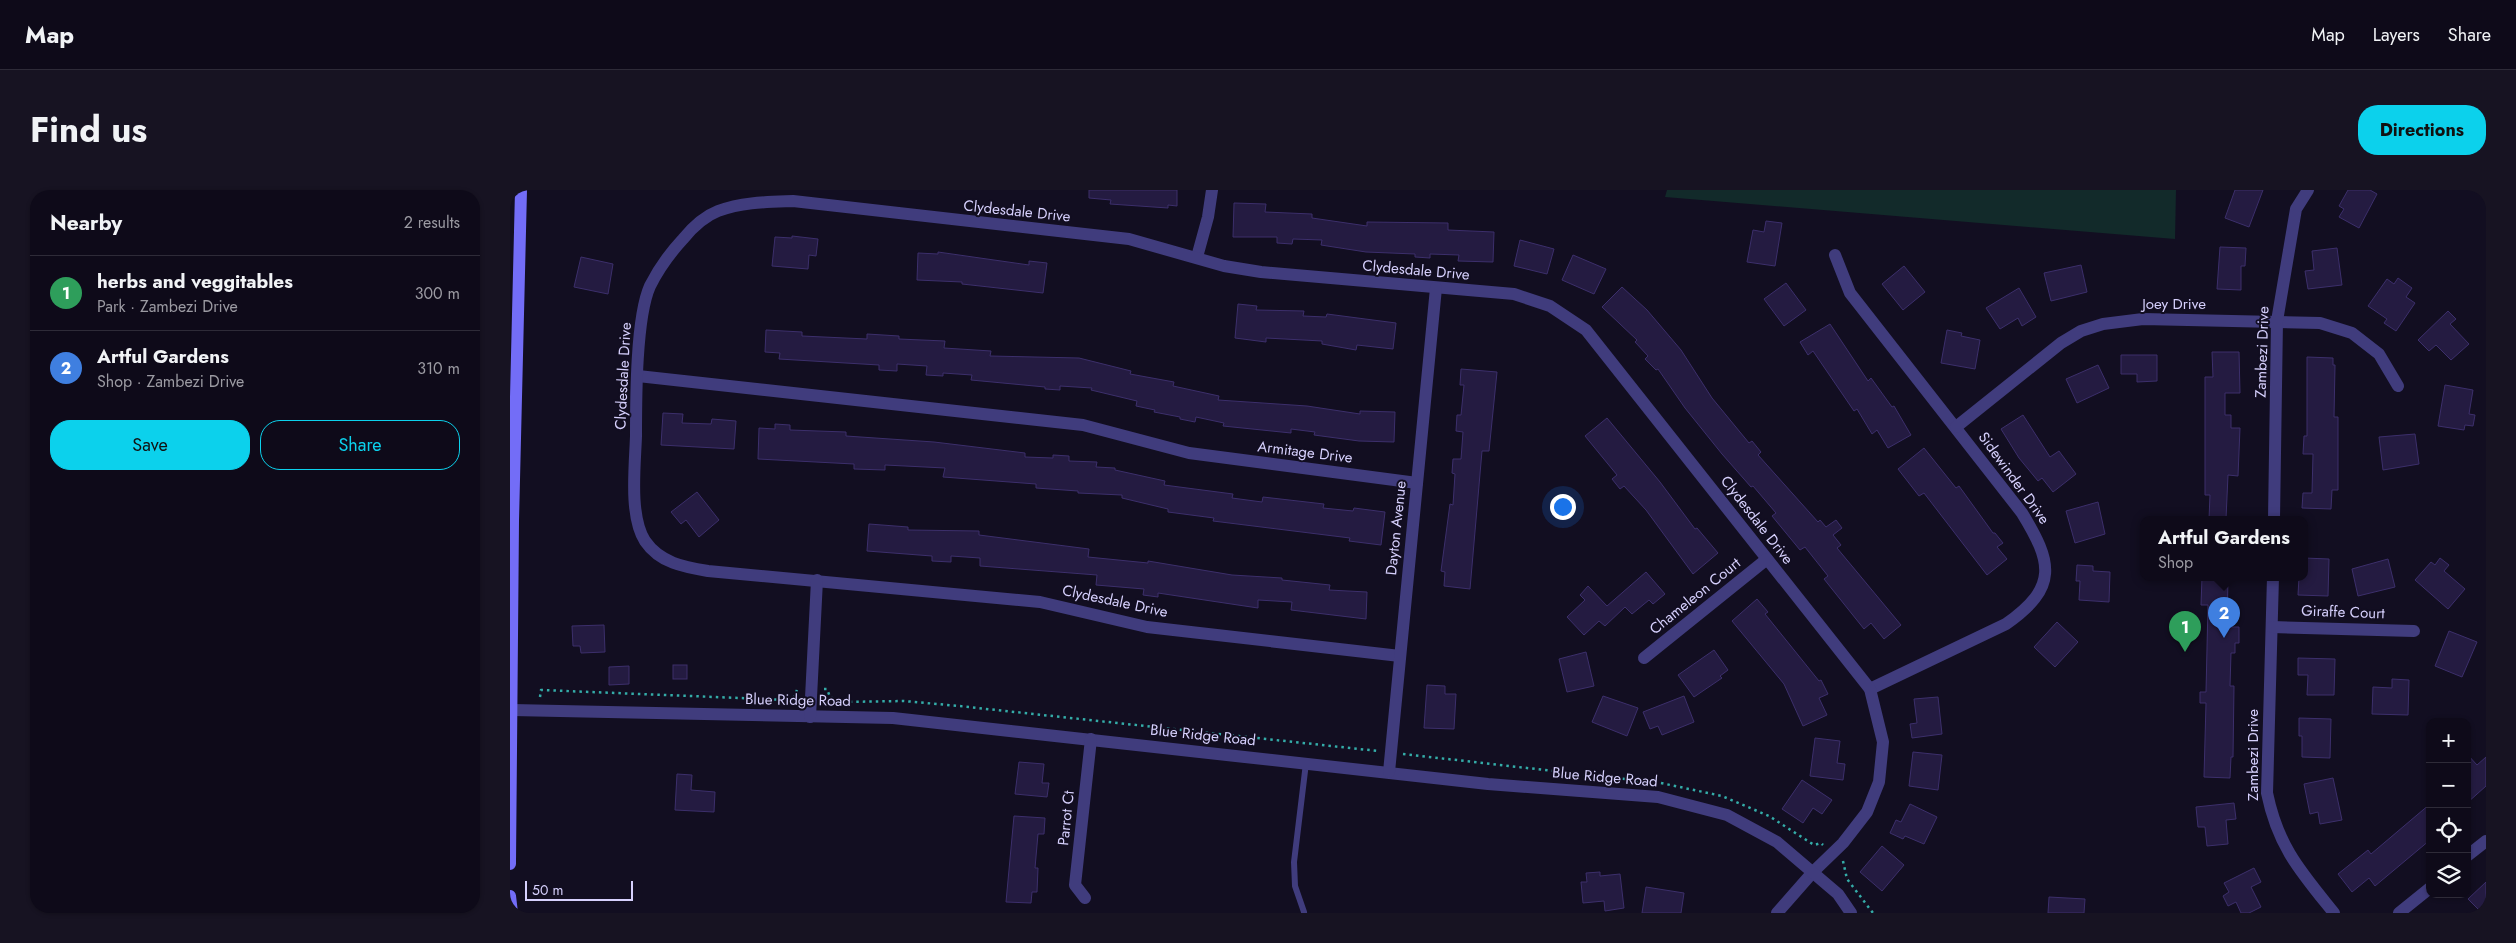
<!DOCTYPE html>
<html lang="en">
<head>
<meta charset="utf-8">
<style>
  :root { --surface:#0e0a19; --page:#171322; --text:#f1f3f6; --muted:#9b9aa2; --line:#2e2b38; --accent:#0cd1ec }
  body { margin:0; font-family:Jost,sans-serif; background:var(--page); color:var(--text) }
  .controls { position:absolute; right:15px; bottom:15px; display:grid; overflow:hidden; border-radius:10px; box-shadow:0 1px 4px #0004 }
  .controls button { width:45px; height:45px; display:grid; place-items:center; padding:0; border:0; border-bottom:1px solid var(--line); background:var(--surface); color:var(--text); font:25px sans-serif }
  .scale { position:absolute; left:15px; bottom:12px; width:108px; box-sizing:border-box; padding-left:5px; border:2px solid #d6d0fd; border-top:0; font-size:14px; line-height:18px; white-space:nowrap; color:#d6d0fd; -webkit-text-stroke:4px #120e21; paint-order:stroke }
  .you { position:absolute; left:1052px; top:316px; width:18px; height:18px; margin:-12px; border:4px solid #fff; border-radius:50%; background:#1a73e8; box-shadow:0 0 0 8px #1a73e833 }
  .badge { display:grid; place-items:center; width:32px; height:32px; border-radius:50%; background:var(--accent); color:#fff; font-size:16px; font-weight:700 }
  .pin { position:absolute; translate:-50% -41px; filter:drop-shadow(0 1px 2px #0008) }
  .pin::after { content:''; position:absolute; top:26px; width:18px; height:15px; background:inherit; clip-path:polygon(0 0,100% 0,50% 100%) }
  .popup { position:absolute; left:1630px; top:326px; width:168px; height:65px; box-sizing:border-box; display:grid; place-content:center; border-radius:10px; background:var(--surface); filter:drop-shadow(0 1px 4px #0005); font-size:16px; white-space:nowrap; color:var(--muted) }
  .popup b { font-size:19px; color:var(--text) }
  .popup::after { content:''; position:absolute; left:50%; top:100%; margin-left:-10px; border:10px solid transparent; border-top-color:var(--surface) }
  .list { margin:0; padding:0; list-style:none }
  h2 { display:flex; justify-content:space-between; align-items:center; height:65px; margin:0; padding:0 20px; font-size:21px }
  h2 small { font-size:16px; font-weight:400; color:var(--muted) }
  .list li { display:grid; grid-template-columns:32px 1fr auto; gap:15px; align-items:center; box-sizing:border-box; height:75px; padding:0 20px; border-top:1px solid var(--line) }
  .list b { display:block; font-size:19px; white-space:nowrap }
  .list p { margin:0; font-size:16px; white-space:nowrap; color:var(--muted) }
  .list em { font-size:16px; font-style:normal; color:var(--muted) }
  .actions { display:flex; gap:10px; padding:15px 20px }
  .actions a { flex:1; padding:11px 0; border:1px solid var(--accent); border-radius:20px; text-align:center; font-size:18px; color:var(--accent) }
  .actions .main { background:var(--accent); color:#111 }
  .icon { flex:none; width:28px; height:28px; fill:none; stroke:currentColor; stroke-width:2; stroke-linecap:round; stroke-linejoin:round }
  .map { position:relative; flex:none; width:1976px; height:723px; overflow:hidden; border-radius:20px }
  header { display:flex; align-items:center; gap:30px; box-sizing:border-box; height:70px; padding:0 25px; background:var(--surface); border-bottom:1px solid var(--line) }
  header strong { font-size:24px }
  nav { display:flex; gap:28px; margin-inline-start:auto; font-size:18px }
  .intro { display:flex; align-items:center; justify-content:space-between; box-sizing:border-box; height:120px; padding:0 30px }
  h1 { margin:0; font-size:35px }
  .button { padding:12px 22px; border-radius:20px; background:var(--accent); color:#111; font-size:18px; font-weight:700 }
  main { display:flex; gap:30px; padding:0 30px }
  aside { flex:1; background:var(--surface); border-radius:20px; box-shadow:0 1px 4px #0004 }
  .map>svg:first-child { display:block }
</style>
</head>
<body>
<header>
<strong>Map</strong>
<nav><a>Map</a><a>Layers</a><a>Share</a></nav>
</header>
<div class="intro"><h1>Find us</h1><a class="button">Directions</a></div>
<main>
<aside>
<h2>Nearby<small>2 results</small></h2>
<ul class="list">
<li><span class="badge" style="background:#2e9e5b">1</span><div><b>herbs and veggitables</b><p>Park · Zambezi Drive</p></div><em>300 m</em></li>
<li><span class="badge" style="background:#3f7fe0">2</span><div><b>Artful Gardens</b><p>Shop · Zambezi Drive</p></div><em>310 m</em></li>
</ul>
<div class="actions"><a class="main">Save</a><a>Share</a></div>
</aside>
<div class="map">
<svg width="1976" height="723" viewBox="0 0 1976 723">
  <rect width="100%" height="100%" fill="#120e21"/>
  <!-- green -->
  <polygon fill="#122a2a" points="1157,0 1666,0 1665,49 1155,7"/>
  <!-- building -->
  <g fill="#241b41" stroke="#3c2f6b">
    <polygon points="579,0 667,0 667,16 658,15 658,18 600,14 601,10 579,8"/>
    <polygon points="1725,0 1753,0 1739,37 1715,28"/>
    <polygon points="1838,0 1860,0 1867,4 1849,38 1829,27 1834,19 1829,16"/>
    <polygon points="724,13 756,14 755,22 802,24 802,28 857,36 857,32 938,33 938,40 984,42 983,72 948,71 949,65 920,64 920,68 905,67 905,64 856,62 811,55 812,50 783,49 782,54 767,53 767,47 723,47"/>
    <polygon points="1256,31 1272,33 1265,76 1237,72 1243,40 1254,42"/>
    <polygon points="282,46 308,49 306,66 299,65 298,79 262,76 265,47 282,48"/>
    <polygon points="1010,50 1044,59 1037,84 1004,76"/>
    <polygon points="1710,57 1736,58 1735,76 1731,76 1731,100 1707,99"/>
    <polygon points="1827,58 1832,95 1798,99 1795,81 1804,80 1802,61"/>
    <polygon points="428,62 519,75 519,71 537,73 533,103 452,94 452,92 407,90 408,63 428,64"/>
    <polygon points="1063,65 1096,79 1084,104 1052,90"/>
    <polygon points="71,67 103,74 98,104 64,97"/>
    <polygon points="1571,75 1577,102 1541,111 1534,83"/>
    <polygon points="1394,76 1415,102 1393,120 1372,94"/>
    <polygon points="1888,88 1902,98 1896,107 1905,113 1886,141 1874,133 1877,129 1858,116 1877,89 1884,94"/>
    <polygon points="1276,93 1296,120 1274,136 1254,109"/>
    <polygon points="1112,97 1137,120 1171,160 1202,208 1239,253 1242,251 1251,262 1248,265 1308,332 1310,330 1316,337 1326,330 1332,338 1323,345 1331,355 1327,358 1391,435 1374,449 1361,433 1354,439 1314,389 1318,386 1295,357 1290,360 1262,326 1266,323 1243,296 1241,297 1212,264 1175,218 1148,179 1146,180 1135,169 1138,166 1125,152 1127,150 1092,117"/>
    <polygon points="1509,98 1526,127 1512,136 1508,128 1490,139 1476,118"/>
    <polygon points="728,114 747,116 746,120 794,121 793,126 816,127 817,124 886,133 883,159 847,155 846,160 812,154 812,151 756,148 756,152 725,148"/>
    <polygon points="1938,121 1946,129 1940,134 1959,154 1941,170 1926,155 1919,161 1908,150"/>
    <polygon points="1320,134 1358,191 1361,188 1382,217 1384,216 1401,245 1378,258 1367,240 1362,244 1347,219 1344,221 1303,161 1298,165 1290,152"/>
    <polygon points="256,140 292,142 292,146 357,149 357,144 389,146 389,149 435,151 434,158 481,161 480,166 569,168 621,181 620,184 664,192 663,196 709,206 708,210 797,216 850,224 850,221 885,222 884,252 849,251 804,245 805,242 781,239 781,243 713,236 714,233 686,227 685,232 670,229 670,227 644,222 645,220 626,216 627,211 581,200 582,198 550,196 550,200 535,199 535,197 461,190 462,185 433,183 433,186 416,185 417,176 387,174 387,181 369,180 369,175 269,169 270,163 255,162"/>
    <polygon points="1437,140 1452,143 1451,146 1470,150 1465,179 1431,173"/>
    <polygon points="1702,162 1729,162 1730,203 1715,203 1715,225 1721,225 1721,238 1730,238 1728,286 1718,285 1716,329 1699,329 1700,305 1695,305 1695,187 1703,187"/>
    <polygon points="1611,165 1647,165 1647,191 1627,192 1627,184 1611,184"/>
    <polygon points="1797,167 1823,168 1823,175 1825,175 1824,227 1828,227 1828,300 1822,300 1821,319 1792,318 1793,303 1802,303 1803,264 1793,264 1794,246 1797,246"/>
    <polygon points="1588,175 1599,198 1567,213 1556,189"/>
    <polygon points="951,179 987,182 979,261 972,261 960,399 934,396 935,382 931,381 940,314 943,315 945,284 942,283 943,269 951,269 953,242 946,241 947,225 951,225 954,195 950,195"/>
    <polygon points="1935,195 1963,200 1959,224 1965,225 1963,236 1955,235 1954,240 1928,236"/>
    <polygon points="153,223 173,224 172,233 201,234 202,229 226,231 224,259 151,255"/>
    <polygon points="1513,225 1540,267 1549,261 1566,284 1543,302 1532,288 1528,291 1509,268 1491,239"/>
    <polygon points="1097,228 1150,292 1185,339 1187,338 1208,363 1183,384 1136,320 1114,296 1110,299 1102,289 1107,285 1075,246"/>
    <polygon points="265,234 280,235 280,240 336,242 336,246 424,252 515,263 515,267 543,268 543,265 559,266 559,271 587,272 586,277 605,278 605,280 655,291 654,295 723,304 722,308 752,312 753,307 814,314 813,318 843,321 844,318 875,322 871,355 839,351 840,348 703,331 704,328 658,322 658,319 612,308 612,305 568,303 568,301 526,298 526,294 433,287 435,278 375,275 375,280 344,279 344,274 248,269 249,238 265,239"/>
    <polygon points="1905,244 1909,274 1873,280 1869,247"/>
    <polygon points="1414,258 1446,298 1449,296 1483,343 1485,343 1493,353 1487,357 1497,369 1477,385 1414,303 1409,306 1388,279"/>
    <polygon points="187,302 209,330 189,347 176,330 171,334 161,322"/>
    <polygon points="1588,312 1595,344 1565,353 1556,321"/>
    <polygon points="359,334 398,337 398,340 469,341 469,345 579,359 578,367 638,373 638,371 722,385 772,388 772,390 820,395 819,400 857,402 856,429 781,420 782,412 748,410 748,418 648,403 648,407 633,405 634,399 586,395 587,385 470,376 470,368 441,366 441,372 422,371 422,366 357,361"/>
    <polygon points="1794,368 1819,369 1818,406 1788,405 1789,387 1794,387"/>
    <polygon points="1930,368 1939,375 1934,381 1955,399 1938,419 1905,390 1921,372 1925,375"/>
    <polygon points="1878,369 1885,397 1848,406 1842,379"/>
    <polygon points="1567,375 1583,376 1583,381 1600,382 1599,412 1569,410 1570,391 1566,391"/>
    <polygon points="1136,382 1155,404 1143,414 1139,410 1122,424 1115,417 1095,436 1089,431 1074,445 1057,427 1075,410 1070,405 1078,396 1097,416"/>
    <polygon points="1692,387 1718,387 1717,437 1729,437 1729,453 1725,453 1725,463 1721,463 1720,496 1724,496 1723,567 1721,567 1720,588 1694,587 1696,513 1690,513 1690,502 1696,502 1698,415 1691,415"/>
    <polygon points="1247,409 1258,422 1255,424 1309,491 1311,490 1318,504 1309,508 1317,525 1293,536 1274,494 1222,431"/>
    <polygon points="1547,432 1568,452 1545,477 1524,457"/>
    <polygon points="94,435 95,462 71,463 70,456 63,456 62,436"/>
    <polygon points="1939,441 1967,452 1952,487 1925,476"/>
    <polygon points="1204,460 1218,480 1210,486 1212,488 1184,507 1168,485"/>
    <polygon points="1076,462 1084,496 1057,502 1049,469"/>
    <polygon points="1788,468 1825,469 1824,505 1797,505 1798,485 1788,485"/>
    <rect x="163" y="475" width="14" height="14"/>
    <polygon points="119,476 119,494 99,495 99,477"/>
    <polygon points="1882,489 1899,490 1898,525 1862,524 1863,497 1882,498"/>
    <polygon points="917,495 935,496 935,504 946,504 944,539 914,538"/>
    <polygon points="1093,506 1128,518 1117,546 1082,532"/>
    <polygon points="1174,506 1184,532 1152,545 1148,536 1140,539 1133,522"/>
    <polygon points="1428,507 1432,544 1402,548 1400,534 1407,533 1404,509"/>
    <polygon points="1789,528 1821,529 1820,568 1792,567 1792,546 1789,546"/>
    <polygon points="1305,548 1330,551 1327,573 1335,574 1333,590 1300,586"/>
    <polygon points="1403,562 1432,565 1428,600 1399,596"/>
    <polygon points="1957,564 1967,575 1976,567 1976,596 1957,613"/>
    <polygon points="509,572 534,574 532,593 539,593 537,607 505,604"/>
    <polygon points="167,584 182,585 181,600 205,602 204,622 165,620"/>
    <polygon points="1823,588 1832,630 1810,634 1808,622 1800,624 1794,594"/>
    <polygon points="1292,590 1322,610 1312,624 1303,618 1293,633 1272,619"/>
    <polygon points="1724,613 1726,629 1716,630 1718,654 1697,656 1695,637 1688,637 1686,617"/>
    <polygon points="1400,614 1427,627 1414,654 1395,646 1393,649 1380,643 1386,630 1391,632"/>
    <polygon points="1920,614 1920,650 1865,696 1859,688 1842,702 1828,684 1858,660 1861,664"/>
    <polygon points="504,626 535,628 534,644 528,644 525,678 528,678 527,702 522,702 521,713 496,712"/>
    <polygon points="1372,656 1394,675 1372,701 1350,682"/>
    <polygon points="1744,678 1751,692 1741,697 1751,717 1739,723 1731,723 1726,712 1718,716 1713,706 1719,702 1714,693"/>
    <polygon points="1090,682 1090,686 1110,684 1114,718 1095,721 1094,711 1073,713 1071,692 1077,692 1076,683"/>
    <polygon points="1976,692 1976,723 1972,723 1958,709"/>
    <polygon points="1136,697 1174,703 1171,723 1132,723"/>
    <polygon points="1539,707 1575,709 1574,723 1538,723"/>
  </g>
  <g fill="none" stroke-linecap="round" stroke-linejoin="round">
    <!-- path -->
    <g stroke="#34aca8" stroke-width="2.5" stroke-dasharray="2.5 4" stroke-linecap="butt">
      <polyline points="314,499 317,499 320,507 330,512 394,511 449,516 868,561"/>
      <polyline points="30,507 31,500 279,510 284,507 287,500"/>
      <polyline points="893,564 1141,592"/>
      <polyline points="1151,593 1212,606 1259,626 1304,655 1311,653 1313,655"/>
      <polyline points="1333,671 1337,689 1363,723"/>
    </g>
    <!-- lane -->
    <polyline stroke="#403c7d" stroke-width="6" points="794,722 785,696 784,672 796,573"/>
    <!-- street -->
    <g stroke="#403c7d" stroke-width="12">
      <path d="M1325,65L1340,103L1512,323C1542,372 1549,397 1496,434L1360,499"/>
      <polyline points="687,67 698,27 702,0"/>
      <polyline points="128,186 573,235 679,263 907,293"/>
      <polyline points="1446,237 1551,153 1571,141 1593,134 1633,129 1810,133 1842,143 1869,164 1888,196"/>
      <polyline points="1764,329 1767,131 1786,19 1798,0"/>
      <path d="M1763,387L1757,603C1768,657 1791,682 1824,723"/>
      <polyline points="1762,437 1904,441"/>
      <path d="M890,466L637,437L530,412L198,381C174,377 150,373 135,351C119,326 125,276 126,246C126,209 126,127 140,96C149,78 160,63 173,49C182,38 195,26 208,21C233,12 257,12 283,11L619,49L714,76L751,82L1004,104L1040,116L1076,140L1360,499L1373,552L1369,592L1357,622L1333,653L1303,682L1267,723"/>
      <polyline points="1134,468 1257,369"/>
      <polyline points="2,520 383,528 978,594 1148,607 1217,625 1267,652 1328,704 1341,723"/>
      <polyline points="300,527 307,390"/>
      <polyline points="879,582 926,98"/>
      <polyline points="1957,666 1976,651"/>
      <polyline points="575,708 565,695 581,549"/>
      <polyline points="1889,723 1920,698"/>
    </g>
    <!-- secondary -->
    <g stroke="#736df7" stroke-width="12">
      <polyline points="0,674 3,331 11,0"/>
      <polyline points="0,706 2,723"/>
    </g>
  </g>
  <g text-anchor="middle" stroke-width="4" stroke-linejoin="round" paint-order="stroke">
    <!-- street labels -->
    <g font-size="15" fill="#d6d0fd" stroke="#120e21">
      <text transform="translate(507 21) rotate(6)" y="5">Clydesdale Drive</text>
      <text transform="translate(906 80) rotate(5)" y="5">Clydesdale Drive</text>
      <text x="1664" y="119">Joey Drive</text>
      <text transform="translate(1752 162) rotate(-88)" y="5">Zambezi Drive</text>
      <text transform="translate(113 186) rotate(-87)" y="5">Clydesdale Drive</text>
      <text transform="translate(795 262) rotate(7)" y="5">Armitage Drive</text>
      <text transform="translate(1504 288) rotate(54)" y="5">Sidewinder Drive</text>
      <text transform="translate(1247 330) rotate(52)" y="5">Clydesdale Drive</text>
      <text transform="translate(886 338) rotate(-84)" y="5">Dayton Avenue</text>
      <text transform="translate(1185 406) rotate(-39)" y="5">Chameleon Court</text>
      <text transform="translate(605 411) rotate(12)" y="5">Clydesdale Drive</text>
      <text transform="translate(1833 422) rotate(2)" y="5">Giraffe Court</text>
      <text transform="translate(288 510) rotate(1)" y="5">Blue Ridge Road</text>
      <text transform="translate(693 545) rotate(6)" y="5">Blue Ridge Road</text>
      <text transform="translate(1743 565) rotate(-90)" y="5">Zambezi Drive</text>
      <text transform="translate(1095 587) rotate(5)" y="5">Blue Ridge Road</text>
      <text transform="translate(556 628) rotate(-84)" y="5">Parrot Ct</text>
    </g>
  </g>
</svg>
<div class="controls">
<button>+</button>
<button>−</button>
<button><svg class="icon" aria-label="locate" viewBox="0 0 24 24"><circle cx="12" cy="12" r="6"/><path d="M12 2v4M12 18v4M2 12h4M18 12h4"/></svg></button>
<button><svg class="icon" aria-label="layers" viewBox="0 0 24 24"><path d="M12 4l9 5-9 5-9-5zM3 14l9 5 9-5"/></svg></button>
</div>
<div class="scale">50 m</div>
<div class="you"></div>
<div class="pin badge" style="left:1675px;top:462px;background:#2e9e5b">1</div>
<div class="pin badge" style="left:1714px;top:448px;background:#3f7fe0">2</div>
<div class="popup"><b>Artful Gardens</b>Shop</div>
</div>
</main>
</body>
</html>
